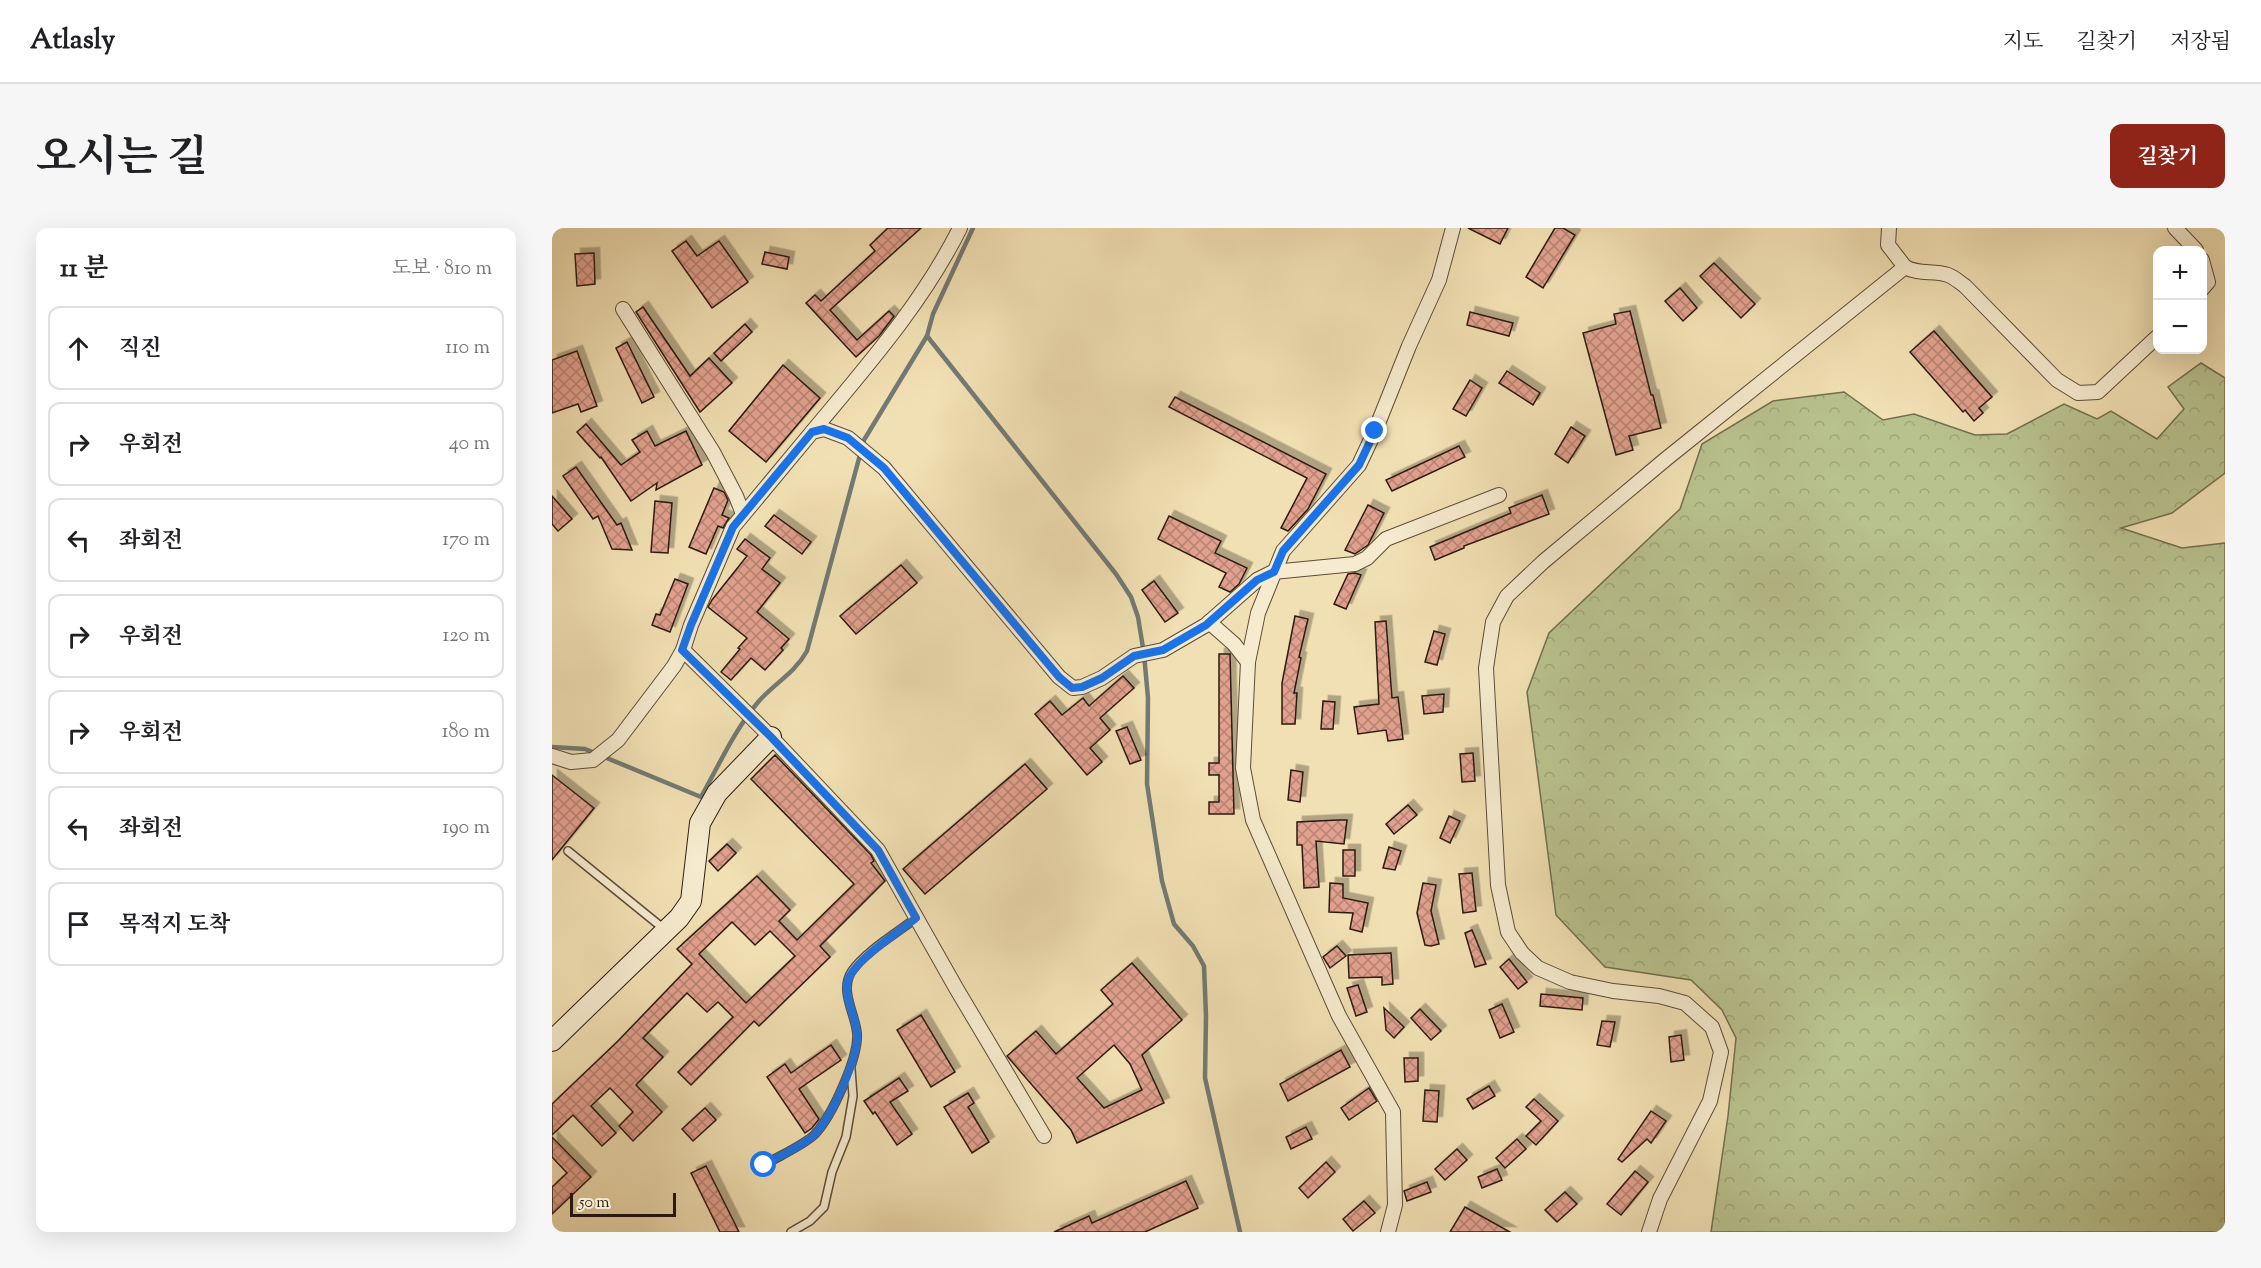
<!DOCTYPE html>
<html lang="ko">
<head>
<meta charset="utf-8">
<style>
  :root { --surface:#fff; --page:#f6f6f6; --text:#202124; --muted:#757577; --line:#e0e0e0; --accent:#8f2418 }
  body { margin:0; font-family:"Sorts Mill Goudy","Noto Serif KR",serif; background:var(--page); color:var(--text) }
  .controls { position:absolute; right:18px; top:18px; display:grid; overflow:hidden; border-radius:12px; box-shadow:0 6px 24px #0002 }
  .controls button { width:54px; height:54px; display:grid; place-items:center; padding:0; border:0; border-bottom:2px solid var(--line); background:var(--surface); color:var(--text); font:30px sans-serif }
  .scale { position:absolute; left:18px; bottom:15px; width:106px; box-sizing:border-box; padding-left:6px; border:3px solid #2c1a11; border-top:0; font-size:16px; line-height:21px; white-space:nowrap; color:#2c1a11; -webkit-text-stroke:4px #f6ebce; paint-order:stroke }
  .stop { position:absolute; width:18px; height:18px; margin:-14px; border:4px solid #1a73e8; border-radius:50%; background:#fff }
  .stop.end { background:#1a73e8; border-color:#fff; box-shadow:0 2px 6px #0008 }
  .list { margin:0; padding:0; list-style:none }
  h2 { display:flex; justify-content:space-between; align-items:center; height:78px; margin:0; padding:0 24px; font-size:26px }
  h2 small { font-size:20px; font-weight:400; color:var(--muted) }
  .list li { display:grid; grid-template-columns:39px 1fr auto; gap:18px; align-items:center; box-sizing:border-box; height:84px; margin:0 12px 12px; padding:0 12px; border:2px solid var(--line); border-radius:12px }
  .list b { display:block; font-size:22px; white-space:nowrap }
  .list em { font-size:20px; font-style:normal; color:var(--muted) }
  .icon { flex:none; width:33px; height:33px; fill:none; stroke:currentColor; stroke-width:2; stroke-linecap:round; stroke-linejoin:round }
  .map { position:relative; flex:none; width:1673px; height:1004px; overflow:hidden; border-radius:12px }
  header { display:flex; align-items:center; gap:36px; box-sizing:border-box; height:84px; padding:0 30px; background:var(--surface); border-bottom:2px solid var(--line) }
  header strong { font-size:28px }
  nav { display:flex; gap:33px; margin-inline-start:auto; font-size:21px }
  .intro { display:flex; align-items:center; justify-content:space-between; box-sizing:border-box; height:144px; padding:0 36px }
  h1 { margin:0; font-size:42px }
  .button { padding:15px 27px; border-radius:12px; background:var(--accent); color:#fff; font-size:21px; font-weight:700 }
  main { display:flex; gap:36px; padding:0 36px }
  aside { flex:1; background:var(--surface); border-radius:12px; box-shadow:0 6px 24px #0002 }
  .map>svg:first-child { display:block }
</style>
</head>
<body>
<header>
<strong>Atlasly</strong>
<nav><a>지도</a><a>길찾기</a><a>저장됨</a></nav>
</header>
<div class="intro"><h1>오시는 길</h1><a class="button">길찾기</a></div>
<main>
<aside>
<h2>11 분<small>도보 · 810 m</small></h2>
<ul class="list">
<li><svg class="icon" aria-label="ahead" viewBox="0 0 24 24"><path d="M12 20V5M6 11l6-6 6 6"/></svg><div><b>직진</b></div><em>110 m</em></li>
<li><svg class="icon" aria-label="right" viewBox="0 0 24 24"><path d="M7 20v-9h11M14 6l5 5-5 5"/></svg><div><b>우회전</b></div><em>40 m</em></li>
<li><svg class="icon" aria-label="left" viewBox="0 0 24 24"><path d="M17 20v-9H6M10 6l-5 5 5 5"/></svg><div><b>좌회전</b></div><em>170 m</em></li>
<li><svg class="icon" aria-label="right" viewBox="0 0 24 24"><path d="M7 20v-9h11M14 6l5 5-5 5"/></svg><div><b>우회전</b></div><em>120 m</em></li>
<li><svg class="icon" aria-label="right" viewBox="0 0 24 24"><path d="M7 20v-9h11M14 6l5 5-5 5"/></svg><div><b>우회전</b></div><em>180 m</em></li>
<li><svg class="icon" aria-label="left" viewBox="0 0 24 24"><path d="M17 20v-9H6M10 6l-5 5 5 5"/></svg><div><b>좌회전</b></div><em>190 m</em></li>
<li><svg class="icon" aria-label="arrive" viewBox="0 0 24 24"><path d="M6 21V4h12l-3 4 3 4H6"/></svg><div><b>목적지 도착</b></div></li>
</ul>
</aside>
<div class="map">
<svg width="1673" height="1004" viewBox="0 0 1673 1004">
  <defs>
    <pattern id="forest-crowns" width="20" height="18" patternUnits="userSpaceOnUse" patternTransform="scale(1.5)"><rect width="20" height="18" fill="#b8c28e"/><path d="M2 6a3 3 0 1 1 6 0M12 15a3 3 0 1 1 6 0" fill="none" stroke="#9ea679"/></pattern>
    <pattern id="building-cross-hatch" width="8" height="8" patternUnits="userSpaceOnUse" patternTransform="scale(1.5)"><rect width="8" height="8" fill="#e2a18e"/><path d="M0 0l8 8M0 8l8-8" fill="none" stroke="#b78273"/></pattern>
    <filter id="shadow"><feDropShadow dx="5.5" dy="-5.5" stdDeviation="0" flood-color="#0004"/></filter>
  </defs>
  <rect width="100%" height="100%" fill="#f1e0b3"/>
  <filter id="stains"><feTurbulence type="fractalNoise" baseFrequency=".00333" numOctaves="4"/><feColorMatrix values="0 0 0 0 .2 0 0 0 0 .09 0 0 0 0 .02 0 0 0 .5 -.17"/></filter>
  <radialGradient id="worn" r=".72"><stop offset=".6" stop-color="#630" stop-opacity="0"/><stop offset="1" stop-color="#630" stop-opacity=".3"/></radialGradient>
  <!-- forest -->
  <polygon fill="url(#forest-crowns)" stroke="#726e50" stroke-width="1.5" points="1649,135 1673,150 1673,245 1620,285 1569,300 1630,320 1673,315 1673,1004 1159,1004 1176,888 1184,810 1170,782 1139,752 1053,739 1004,687 975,464 997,405 1128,281 1150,216 1221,173 1292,164 1331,192 1362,186 1423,207 1455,206 1512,176 1545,191 1559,183 1605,211 1632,181 1616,159"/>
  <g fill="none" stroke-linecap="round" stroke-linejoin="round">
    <!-- stream -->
    <g stroke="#727a75" stroke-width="4.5">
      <polyline points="421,0 381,86 375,108 564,346 579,369 586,389 592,426 596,470 595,556 610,653 622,696 641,718 652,738 654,788 653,850 688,1004"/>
      <path d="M0,519L33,521L149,569C167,537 183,501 207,473C224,454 242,446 255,423L312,212L375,108"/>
    </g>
  </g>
  <!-- building -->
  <g fill="url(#building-cross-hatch)" stroke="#2c1a11" stroke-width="1.5" fill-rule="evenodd" filter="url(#shadow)">
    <polygon points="336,0 369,0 278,82 305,112 337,83 342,88 327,108 304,129 254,75 263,67 269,73 323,23 318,17"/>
    <polygon points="916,0 956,0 948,16"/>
    <polygon points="1003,0 1011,0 1023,7 991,60 974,49"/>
    <polygon points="134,13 145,28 167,13 196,54 160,80 120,23"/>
    <polygon points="213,24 237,29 235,41 210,36"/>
    <polygon points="42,25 43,56 25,58 23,26"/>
    <polygon points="1162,35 1203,76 1189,90 1148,48"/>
    <polygon points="1128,60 1145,80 1131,93 1113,73"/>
    <polygon points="91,79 138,148 157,130 180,155 148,184 84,84"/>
    <polygon points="1078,83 1099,167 1101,167 1109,200 1077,208 1081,222 1064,227 1031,105 1064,96 1062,86"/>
    <polygon points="918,84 961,95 957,108 915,97"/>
    <polygon points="193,96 200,104 169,133 162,125"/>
    <polygon points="1382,103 1440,169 1427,180 1431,185 1422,193 1413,182 1411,184 1358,124"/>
    <polygon points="75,114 102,169 90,175 64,120"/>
    <polygon points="25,123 45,178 29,184 26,176 0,185 0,132"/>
    <polygon points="231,137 268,170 214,234 177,203"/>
    <polygon points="955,143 988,165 981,177 947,155"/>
    <polygon points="918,152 930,160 914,188 901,181"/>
    <polygon points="623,169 774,246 756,281 736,303 729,300 755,250 617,179"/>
    <polygon points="34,196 69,237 88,224 80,212 95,203 103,218 134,203 150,237 104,262 105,255 79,273 49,229 48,230 25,204"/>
    <polygon points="1019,199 1033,208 1016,235 1003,226"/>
    <polygon points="907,218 913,229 840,263 834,252"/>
    <polygon points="24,239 65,297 69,295 80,322 60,321 46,288 41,291 11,248"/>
    <polygon points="162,260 172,264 176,272 170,287 177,290 171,300 166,298 154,326 137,319"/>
    <polygon points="990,267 997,286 912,318 912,320 883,332 878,319 959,285 957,280"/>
    <polygon points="0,268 20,291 6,303 0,296"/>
    <polygon points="103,273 120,275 116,325 99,324"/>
    <polygon points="816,277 832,285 816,317 803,326 793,322"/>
    <polygon points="222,287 259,314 250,326 213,298"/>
    <polygon points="617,288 669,313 663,325 695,340 687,356 678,364 667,359 674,345 606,311"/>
    <polygon points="193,311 218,330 210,341 228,355 205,384 237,411 229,420 231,422 213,442 199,430 179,452 169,444 188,421 186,420 195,410 156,379 160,372 195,328 185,321"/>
    <polygon points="349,337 365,355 304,406 288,388"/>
    <polygon points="803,345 809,347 794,381 782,376 796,346"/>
    <polygon points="123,351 136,356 118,404 100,397 104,386 108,387"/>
    <polygon points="602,353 626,385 613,394 590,362"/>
    <polygon points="743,388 756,391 747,429 749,430 742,465 745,465 743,496 730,496 730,455"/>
    <polygon points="834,393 840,470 846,469 851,511 836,513 834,502 806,506 802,479 827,476 823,394"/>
    <polygon points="882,403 893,406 885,437 873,434"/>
    <polygon points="667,426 678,426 682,586 657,586 657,574 667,574 667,547 657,547 657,535 667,535"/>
    <polygon points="571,448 582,460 548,490 558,502 538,520 550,534 535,547 483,486 498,473 510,487 531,470 537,478"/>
    <polygon points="892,466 891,484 872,486 870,468"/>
    <polygon points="771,473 783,474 781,501 769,501"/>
    <polygon points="575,499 589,532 578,536 564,503"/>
    <polygon points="921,525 923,553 910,554 908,526"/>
    <path d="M223,527L319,627L322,633L319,635L333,653L268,718L278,729L207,798L202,793L139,857L126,844L181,789L166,774L155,784L135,765L91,810L111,829L84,857L110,884L81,913L67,898L81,884L58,860L39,878L64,905L50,918L21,887L0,907V876L65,814L140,736L125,721L205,648L238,682L227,693L245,712L302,656L199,551ZM180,694L203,717L218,703L243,728L194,775L147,726Z"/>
    <polygon points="473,536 495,561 373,666 351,641"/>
    <polygon points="739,542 751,544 748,574 736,572"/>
    <polygon points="0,547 42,580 0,632"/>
    <polygon points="856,577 865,587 842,606 834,596"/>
    <polygon points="897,588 908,593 898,615 888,610"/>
    <polygon points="786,592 795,592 792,616 764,613 767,659 752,660 750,617 745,617 745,594"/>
    <polygon points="175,616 184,625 166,643 157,633"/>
    <polygon points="837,619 849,623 843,642 831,640"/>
    <rect x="791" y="622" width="12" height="26"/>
    <polygon points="920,645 924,683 911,685 907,646"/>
    <polygon points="778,655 791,656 791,670 816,675 810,704 798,701 801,685 777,684"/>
    <polygon points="871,655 884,657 879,683 887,716 879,718 873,717 865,685"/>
    <polygon points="920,702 934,736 923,739 913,705"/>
    <polygon points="785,718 794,728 778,740 771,729"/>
    <polygon points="839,725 841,756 830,757 830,749 797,750 796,727"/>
    <polygon points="957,731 975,754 966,761 948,739"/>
    <path d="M580,735L630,792L590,827L612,875L525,915L519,902L455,828L484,803L504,826L561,776L549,762ZM562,817L578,836L590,862L552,880L525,850Z"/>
    <polygon points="806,757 815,784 804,788 795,760"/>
    <polygon points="989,766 1031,770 1030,782 988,778"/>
    <polygon points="950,776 962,804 948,810 937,782"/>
    <polygon points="832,780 852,799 842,810 834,802"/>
    <polygon points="868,781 889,803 879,812 859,790"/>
    <polygon points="369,787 403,844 379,859 345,802"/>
    <polygon points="1050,793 1063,794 1058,819 1045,817"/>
    <polygon points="1129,807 1132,832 1119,834 1117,809"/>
    <polygon points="279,817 289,832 247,861 267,891 260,900 253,905 215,849 233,836 239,845"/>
    <polygon points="789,822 798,839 736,873 728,856"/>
    <polygon points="852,830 866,830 866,853 853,854"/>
    <polygon points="347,850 356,863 338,874 360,906 345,917 323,884 321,886 312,873"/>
    <polygon points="937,858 943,868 921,881 915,871"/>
    <polygon points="817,860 825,873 797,892 789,880"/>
    <polygon points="873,862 887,863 885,894 871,893"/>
    <polygon points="416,865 422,875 416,879 437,914 420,925 392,879"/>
    <polygon points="982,871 1006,893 984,917 974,908 989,893 974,879"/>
    <polygon points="153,880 164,892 141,913 130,901"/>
    <polygon points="1099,883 1114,893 1099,915 1095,911 1070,934 1066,931"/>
    <polygon points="754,899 760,911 739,921 734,909"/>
    <polygon points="0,909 39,949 0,986 0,959 15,945 0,929"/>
    <polygon points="965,911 974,921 953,940 944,930"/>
    <polygon points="905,921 915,932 893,952 883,941"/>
    <polygon points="774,934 783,944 756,970 747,960"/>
    <polygon points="154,938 187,1004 168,1004 139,945"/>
    <polygon points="945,941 950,952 930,960 926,949"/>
    <polygon points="1083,943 1096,954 1069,987 1055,976"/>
    <polygon points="634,953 646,980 593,1004 502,1004 537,988 540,995"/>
    <polygon points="875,954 879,964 855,973 852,963"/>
    <polygon points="1013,964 1025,976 1005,994 993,982"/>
    <polygon points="812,973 823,985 801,1003 791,991"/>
    <polygon points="913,979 958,1004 898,1004"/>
  </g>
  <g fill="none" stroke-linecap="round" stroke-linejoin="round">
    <!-- lane casing -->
    <g stroke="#5d4c3a" stroke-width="10">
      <g id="lane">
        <polyline points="16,623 112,701"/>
        <path d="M212,937C225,929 254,916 263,906C280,888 307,829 305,805C303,785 287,762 300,743C314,723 345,705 364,690"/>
        <polyline points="239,1004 258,993 272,979 280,944 294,909 301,868 299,841"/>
      </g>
    </g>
    <!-- street casing -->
    <g stroke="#5d4c3a" stroke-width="16">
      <g id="street">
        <polyline points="1623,0 1644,22"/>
        <polyline points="1650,32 1656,54 1650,61"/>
        <path d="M1353,39C1367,47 1381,42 1396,47C1402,49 1407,54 1413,58L1505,152L1526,165L1546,164L1606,108"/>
        <polyline points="71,81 161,224 184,268 191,286"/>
        <path d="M260,204C314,139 370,76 408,0"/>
        <polyline points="657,394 682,416 696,434"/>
        <polyline points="131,422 139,397 181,299 260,204 272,201 296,210 332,240 507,449 521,460 530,459 550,450 582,428 611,422 654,397 705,352 721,344 803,336 815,330 834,311 947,267"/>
        <polyline points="0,528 19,534 41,532 66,512 122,438 131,422 219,509 326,622 404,760 492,908"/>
        <polyline points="836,1004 843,977 841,884 787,788 701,592 691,540 696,434 706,385 731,323 807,237 823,203 857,118 887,52 901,0"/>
        <polyline points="1097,1004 1108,971 1158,873 1169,824 1160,799 1133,775 1107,768 1061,763 1018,754 986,740 970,725 956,704 946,657 934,440 941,394 955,368 991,334 1114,231 1353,39 1336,17 1337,0"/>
      </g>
    </g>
    <!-- secondary casing -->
    <g stroke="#2c1a11" stroke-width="22">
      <polyline id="secondary" points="0,813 127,690 139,673 148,595 165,565 219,509"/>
    </g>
    <!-- lane -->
    <use href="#lane" stroke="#f6ebce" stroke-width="7"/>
    <!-- street -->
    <use href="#street" stroke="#f6ebce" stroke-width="14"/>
    <!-- secondary -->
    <use href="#secondary" stroke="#f6ebce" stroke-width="20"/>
  </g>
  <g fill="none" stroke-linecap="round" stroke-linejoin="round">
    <!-- route -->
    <path stroke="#1a73e8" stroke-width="8" d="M212,937C225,929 255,916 263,906C280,888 307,829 305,805C304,789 293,772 295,756C298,734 347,704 364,690L326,622L219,509L130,422L139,397L181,299L260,204L272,201L296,210L332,240L507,449L520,460L530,459L550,450L582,428L611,422L654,397L705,352L722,344L731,323L807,237L823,203"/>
  </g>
  <rect width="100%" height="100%" filter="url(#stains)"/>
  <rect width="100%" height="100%" fill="url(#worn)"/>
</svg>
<div class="controls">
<button>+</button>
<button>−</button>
</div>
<div class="scale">50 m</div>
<div class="stop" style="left:212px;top:937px"></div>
<div class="stop end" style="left:823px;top:203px"></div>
</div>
</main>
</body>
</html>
